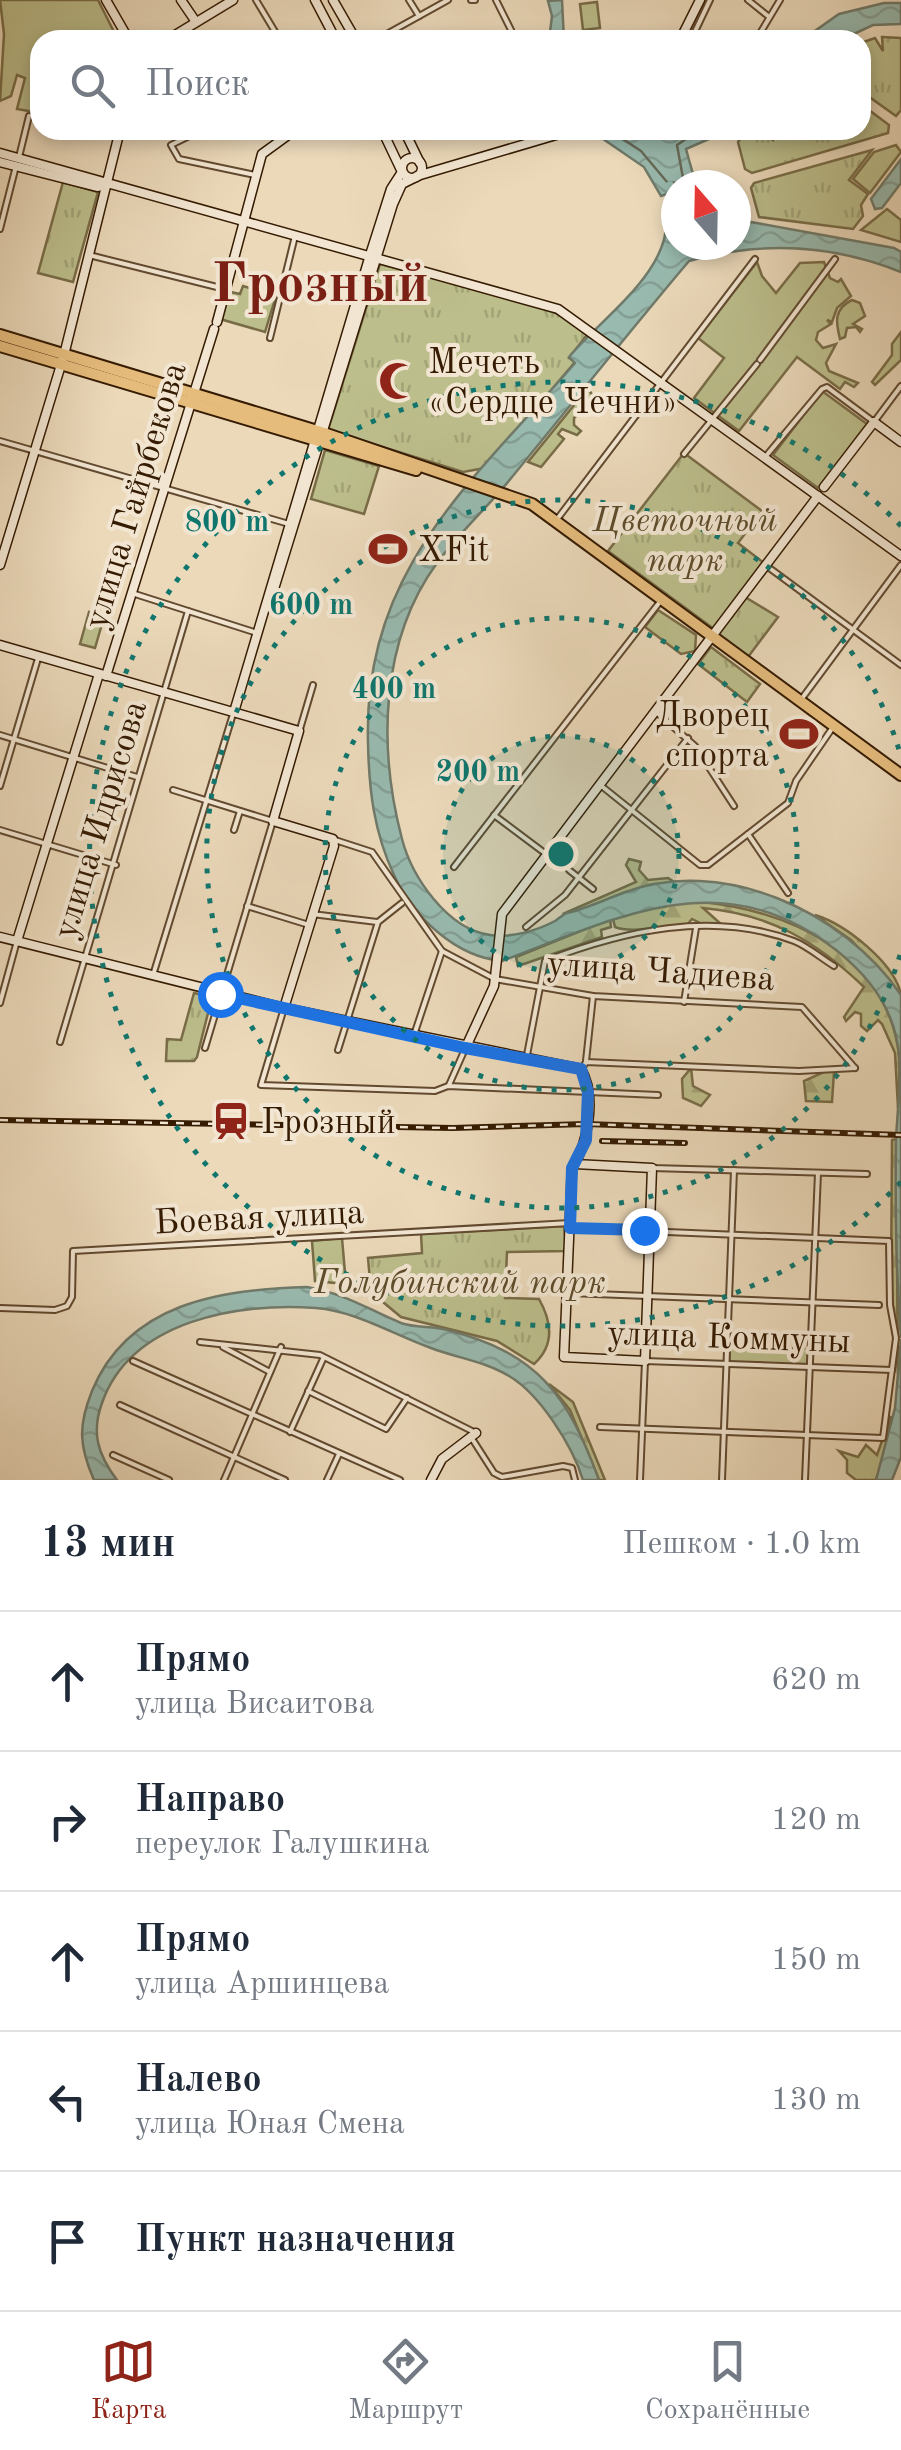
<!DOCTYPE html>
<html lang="ru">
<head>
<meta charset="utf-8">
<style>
  :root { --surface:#fff; --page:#f6f6f7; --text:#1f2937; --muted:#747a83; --line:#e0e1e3; --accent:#8f2418 }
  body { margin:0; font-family:"Old Standard TT",serif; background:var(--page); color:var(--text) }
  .compass { position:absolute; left:661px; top:170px; width:90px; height:90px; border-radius:50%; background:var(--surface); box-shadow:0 5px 15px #0003; rotate:340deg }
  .stop { position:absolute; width:30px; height:30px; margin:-22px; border:8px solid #1a73e8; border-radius:50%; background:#fff }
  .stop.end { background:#1a73e8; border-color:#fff; box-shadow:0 2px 10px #0008 }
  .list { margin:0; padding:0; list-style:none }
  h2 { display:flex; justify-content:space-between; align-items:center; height:130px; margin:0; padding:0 40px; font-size:42px }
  h2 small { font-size:32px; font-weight:400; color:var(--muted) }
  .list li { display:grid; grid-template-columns:65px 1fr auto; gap:30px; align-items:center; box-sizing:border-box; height:140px; padding:0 40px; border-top:2px solid var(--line) }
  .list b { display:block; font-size:38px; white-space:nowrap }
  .list p { margin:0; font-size:32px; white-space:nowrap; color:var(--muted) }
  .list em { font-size:32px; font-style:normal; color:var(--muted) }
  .icon { flex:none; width:55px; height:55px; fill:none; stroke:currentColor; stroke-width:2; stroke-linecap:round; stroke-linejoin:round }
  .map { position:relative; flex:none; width:901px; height:1480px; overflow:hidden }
  .search { position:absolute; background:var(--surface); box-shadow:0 5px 15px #0003; left:30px; right:30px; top:30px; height:110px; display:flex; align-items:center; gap:25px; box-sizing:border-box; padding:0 35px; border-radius:30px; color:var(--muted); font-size:38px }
  .sheet { height:830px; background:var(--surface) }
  nav { display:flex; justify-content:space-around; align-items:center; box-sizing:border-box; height:140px; border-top:2px solid var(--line); background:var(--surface); font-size:28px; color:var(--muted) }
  nav a { display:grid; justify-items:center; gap:5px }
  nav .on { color:var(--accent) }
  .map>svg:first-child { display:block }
</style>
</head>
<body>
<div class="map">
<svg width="901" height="1480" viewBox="0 0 901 1480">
  <defs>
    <pattern id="forest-firs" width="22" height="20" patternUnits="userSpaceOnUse" patternTransform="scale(2.5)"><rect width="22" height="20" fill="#bcbe8c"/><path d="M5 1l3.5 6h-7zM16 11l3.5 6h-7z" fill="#a2a377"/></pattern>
    <pattern id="park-tufts" width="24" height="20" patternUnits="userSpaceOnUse" patternTransform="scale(2.5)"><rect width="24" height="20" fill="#bcbe8c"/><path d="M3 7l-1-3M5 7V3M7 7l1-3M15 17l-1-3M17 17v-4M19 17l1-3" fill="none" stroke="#a2a377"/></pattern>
    <pattern id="water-waves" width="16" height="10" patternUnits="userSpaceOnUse" patternTransform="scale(2.5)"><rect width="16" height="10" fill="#98baaf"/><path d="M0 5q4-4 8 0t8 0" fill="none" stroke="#849f95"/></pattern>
  </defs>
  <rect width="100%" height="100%" fill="#ebd9ba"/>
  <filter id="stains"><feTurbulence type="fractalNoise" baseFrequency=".002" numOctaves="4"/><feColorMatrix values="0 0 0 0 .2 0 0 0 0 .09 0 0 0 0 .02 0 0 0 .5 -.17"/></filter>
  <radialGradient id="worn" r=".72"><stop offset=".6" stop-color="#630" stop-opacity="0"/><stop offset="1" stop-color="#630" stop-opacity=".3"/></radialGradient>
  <!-- grass -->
  <g fill="#bcbe8c" stroke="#786c47" stroke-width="2.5">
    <polygon points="0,0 98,0 118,40 40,40 40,113 17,109 25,78 17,75 11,96 0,101 4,34"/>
    <polygon points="597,2 600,28 583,30 580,4"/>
    <polygon points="896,145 901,152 870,193 853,179 874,152"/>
    <polygon points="887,209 901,220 901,242 861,230"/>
    <polygon points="757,262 762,276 776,293 800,263 824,262 830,278 838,282 841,279 851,296 837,308 832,322 827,320 831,324 818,332 816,340 823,348 836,344 826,363 829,371 858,383 854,387 845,382 840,389 797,357 739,431 694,398 724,358 698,338"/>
    <path d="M852,300L860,303L865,316L853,324L862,329L860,332L856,327L847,328L845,337L840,339C836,323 833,309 852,300Z"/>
    <polygon points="901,332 901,360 875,385 872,382 892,355 892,344"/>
    <polygon points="588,388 594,398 574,418 574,425 581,431 577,435 562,429 558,434 564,439 541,467 528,462"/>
    <polygon points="822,391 867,424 818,488 773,455"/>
    <polygon points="658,610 696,635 695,651 681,654 645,627"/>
    <polygon points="89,612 104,617 95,648 80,644"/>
    <polygon points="342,1238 346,1284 315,1281 312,1241"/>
    <polygon points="730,1345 810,1349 809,1365 729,1363"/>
  </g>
  <!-- forest -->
  <g fill="url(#forest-firs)" stroke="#786c47" stroke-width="2.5">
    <polygon points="629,859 641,862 639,870 648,880 668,878 674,882 626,892 572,915 565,913 636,882 626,865"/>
    <path d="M703,902C792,912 886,954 899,1054C901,1071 898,1090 898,1108L895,1053L882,1024L878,1020L867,1031L861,1026V1014L855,1012L846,1021L844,1017L864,987C816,941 770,914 703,908L722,925H704L692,919L686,926C665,925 632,934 615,927L613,919L659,904Z"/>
    <path d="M815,915C845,924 895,963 901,995L851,940Z"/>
    <polygon points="610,919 611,927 601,930 602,937 518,966 516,957"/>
    <polygon points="691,1068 693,1086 710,1095 701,1106 683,1098 682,1079"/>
    <polygon points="826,1071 834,1072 832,1102 806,1101 804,1081"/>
    <polygon points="896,1139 898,1374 891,1289 892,1140"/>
    <polygon points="549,1384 573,1402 605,1480 599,1480 570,1410"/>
    <polygon points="891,1416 886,1452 876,1480 856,1480 847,1473 847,1460 839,1451 858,1457 866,1445 877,1455"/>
  </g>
  <!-- park -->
  <g fill="url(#park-tufts)" stroke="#786c47" stroke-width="2.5">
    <polygon points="882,37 901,38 901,110 896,116 861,91 861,43 875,38 883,51"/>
    <polygon points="861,104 889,125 888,133 752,173 745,169 738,142 745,133 769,130 767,136 773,140 777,130 861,130"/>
    <polygon points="872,150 849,180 868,194 861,205 863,216 853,229 759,217 751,188 754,183"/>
    <polygon points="63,182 98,192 73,282 38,273"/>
    <polygon points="380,264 542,306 590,331 569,358 575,362 485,468 463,472 328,430"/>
    <polygon points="243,286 276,296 265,332 220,319 226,291 240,294"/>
    <polygon points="325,450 379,466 364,514 311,499"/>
    <polygon points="684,453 762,511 738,543 764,563 714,629 608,551"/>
    <polygon points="745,597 778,617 748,657 717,634"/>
    <polygon points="711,647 760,684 747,702 698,664"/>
    <polygon points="194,993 212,997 197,1057 194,1061 166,1061 167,1039 181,1040"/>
    <path d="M564,1226L567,1251L507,1252L505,1298L539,1299C552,1322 555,1345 534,1364L497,1341L401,1317L371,1292L368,1258L422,1253L421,1234Z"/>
  </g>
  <!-- water -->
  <g fill="url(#water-waves)" stroke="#707a6a" stroke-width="2.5">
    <polygon points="562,0 564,40 549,40 552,16 548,1"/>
    <polygon points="884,3 901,3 901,24 873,25 841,40 802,40 839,14"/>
    <polygon points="590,130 716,130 708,134 709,139 686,149 696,185 676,185 676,191 661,196 644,167"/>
    <polygon points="901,159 901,183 882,208 875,209 871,199"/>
    <path d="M676,206V245H736V226L751,222L894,248L901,252V272C831,244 760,241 689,261C629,332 571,405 512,477C488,507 460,532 437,563C380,641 378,748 402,839C412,877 447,929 490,935C511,938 536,931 555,921C557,920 565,913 567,913C585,909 604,900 623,893C721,855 844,911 901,995V1338C896,1273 895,1207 896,1141C897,1114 901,1085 899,1058C897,1013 870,977 836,950C722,861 620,917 502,961C456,957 413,917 394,875C374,832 369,791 368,743C363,569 471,484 575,363L569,357C601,318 678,267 665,209Z"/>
    <path d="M307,1287C349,1295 365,1308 401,1323C415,1328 433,1326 447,1330C539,1353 568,1396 599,1480H583C573,1447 540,1394 509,1376C484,1361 457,1358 431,1348C394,1335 356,1311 316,1308C239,1302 131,1320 102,1403C91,1433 98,1455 117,1480H94C79,1446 78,1426 92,1391C128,1303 221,1289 307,1287Z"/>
    <polygon points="901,1339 901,1457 892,1480 876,1480 895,1408"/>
  </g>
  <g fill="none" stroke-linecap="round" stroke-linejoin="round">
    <!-- shore -->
    <polyline stroke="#666a58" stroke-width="2.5" points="609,130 641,151 667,182 678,183 683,178 677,145 699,130"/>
    <!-- river -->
    <polyline stroke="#98baaf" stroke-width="8" points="670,185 676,204"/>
    <!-- street casing -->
    <g stroke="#624a30" stroke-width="8">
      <g id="street">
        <polyline points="256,0 280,40"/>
        <polyline points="409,0 419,16"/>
        <polyline points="471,0 475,0"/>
        <polyline points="496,0 516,40"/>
        <polyline points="748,0 768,16"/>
        <polyline points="376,40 448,0"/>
        <polyline points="691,40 710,0"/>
        <polyline points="756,40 780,0"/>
        <polyline points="202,130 171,145 179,159 255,175"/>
        <polyline points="19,157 29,116"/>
        <polyline points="0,229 16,166"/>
        <polyline points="89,255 225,289"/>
        <polyline points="270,338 295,236"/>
        <polyline points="760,360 835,259"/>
        <polyline points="0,441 289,524"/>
        <polyline points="684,454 757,364"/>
        <polyline points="766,456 822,389 827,387 874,422 901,386"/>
        <polyline points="558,518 755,259"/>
        <polyline points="768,567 901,665"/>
        <polyline points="135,594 254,632"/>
        <polyline points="803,697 901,565"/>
        <polyline points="655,711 695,746 734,806"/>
        <polyline points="300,729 313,685"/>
        <polyline points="0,735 137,777"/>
        <polyline points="599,784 700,865 708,865 788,803 796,781 831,730"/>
        <polyline points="0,786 39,655"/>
        <polyline points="173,790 273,821 205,1048"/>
        <polyline points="494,815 546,854"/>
        <polyline points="0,830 116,865"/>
        <polyline points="234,830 240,811"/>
        <polyline points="748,834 788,893"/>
        <polyline points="335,840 372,852 442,951 495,979 593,996 802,1007 855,1068"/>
        <polyline points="454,867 659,603"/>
        <polyline points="569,870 593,889"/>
        <polyline points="247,906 309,925"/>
        <polyline points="312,914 377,922"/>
        <polyline points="526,927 565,895 688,738"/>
        <polyline points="154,972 233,714"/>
        <polyline points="684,1002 696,928"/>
        <polyline points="0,1003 17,941"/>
        <polyline points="284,1008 261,1085 435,1091 448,1086 658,1095"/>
        <polyline points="415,1032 442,951"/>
        <polyline points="60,1042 188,611"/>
        <polyline points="338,1050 378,922 402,903"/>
        <path d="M527,1055L545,961C623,931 712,910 794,941C807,946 821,958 834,966"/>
        <polyline points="586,1061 593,996"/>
        <polyline points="583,1067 586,1062 799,1071 855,1068"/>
        <polyline points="449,1085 465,1049"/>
        <polyline points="652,1168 867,1174"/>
        <polyline points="570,1228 889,1241 890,1305 896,1338 883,1438 600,1427"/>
        <polyline points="569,1293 879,1305"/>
        <polyline points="0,1308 55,1310 67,1306 72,1297 73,1251 570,1223"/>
        <polyline points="200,1342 320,1355 476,1433"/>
        <polyline points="223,1347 270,1372"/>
        <polyline points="133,1361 400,1480"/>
        <polyline points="308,1391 386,1429 407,1398"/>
        <polyline points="120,1405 285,1480"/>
        <polyline points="290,1432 323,1359"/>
        <polyline points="471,1437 494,1473 502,1477 563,1466 572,1468 575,1480"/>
        <polyline points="113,1455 169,1480"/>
        <polyline points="224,1480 281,1347"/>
        <polyline points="327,1480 339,1454"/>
        <polyline points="640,1480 645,1361 892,1370"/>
        <polyline points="722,1480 734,1170"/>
        <polyline points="805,1480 818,1173"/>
      </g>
    </g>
    <!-- secondary casing -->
    <g stroke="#351b02" stroke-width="11">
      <g id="secondary">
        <polyline points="106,0 129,40"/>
        <polyline points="181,0 196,22"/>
        <polyline points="315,0 336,40"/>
        <polyline points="333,0 356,40"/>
        <polyline points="167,40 233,0"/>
        <polyline points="680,40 700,0"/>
        <polyline points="404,130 420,163"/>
        <polyline points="0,153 558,309 901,556"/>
        <circle cx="412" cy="168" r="10"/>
        <polyline points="0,162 97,187 107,185"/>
        <polyline points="417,176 573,130"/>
        <polyline points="217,322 262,154 295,130"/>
        <polyline points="824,487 874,422 901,442"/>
        <polyline points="0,565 64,355 120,130"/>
        <polyline points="274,589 393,204 402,184 414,178"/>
        <polyline points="0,645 299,731 273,821 333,839 334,846 284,1008"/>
        <polyline points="106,676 214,329"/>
        <polyline points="234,712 370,255 391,189 402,172 382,130"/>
        <path d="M0,937L284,1008L581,1069C597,1096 588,1144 572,1168L564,1357L645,1361L652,1168L575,1164"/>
        <polyline points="17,941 99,674"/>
        <polyline points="465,1049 494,986 502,914 818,496"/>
        <polyline points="431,1480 442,1459 476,1433"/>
      </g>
    </g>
    <!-- primary casing -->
    <g stroke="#351b02" stroke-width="14">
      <g id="primary">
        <polyline points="0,335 324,433 532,504 901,775"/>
        <polyline points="0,346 416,470"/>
      </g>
    </g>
    <!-- street -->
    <use href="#street" stroke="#f2e6d2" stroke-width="4"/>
    <!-- secondary -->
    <use href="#secondary" stroke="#f2e6d2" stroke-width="8"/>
    <!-- primary -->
    <use href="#primary" stroke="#e6bc7d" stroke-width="10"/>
    <!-- rail casing -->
    <g stroke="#351b02" stroke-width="6">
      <g id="rail">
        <polyline points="0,1120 453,1128 586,1124 901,1135"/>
        <polyline points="602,1141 685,1143"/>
      </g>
    </g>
    <!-- rail -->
    <use href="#rail" stroke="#f2e6d2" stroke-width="2.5" stroke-dasharray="8" stroke-linecap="butt"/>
  </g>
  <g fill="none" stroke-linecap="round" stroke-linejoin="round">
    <!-- route -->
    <polyline stroke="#1a73e8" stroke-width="12" points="220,994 465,1048 581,1069 588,1092 586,1140 572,1168 570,1228 644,1230"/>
  </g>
  <!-- distance rings -->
  <circle cx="561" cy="854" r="118" fill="#0f766e" fill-opacity=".12"/>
  <g fill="none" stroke="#0f766e" stroke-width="5" stroke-dasharray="5 10">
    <circle cx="561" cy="854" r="118"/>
    <circle cx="561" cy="854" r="236"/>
    <path d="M900 955A354 354 0 1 1 900 753"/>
    <path d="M901 1182A472 472 0 1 1 901 526"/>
  </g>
  <!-- icons -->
  <defs>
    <g id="mosque-bare" transform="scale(3)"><path d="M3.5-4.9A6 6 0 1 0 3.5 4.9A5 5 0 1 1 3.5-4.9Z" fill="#8f2418" stroke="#f2e6d2" stroke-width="2.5" paint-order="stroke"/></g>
    <g id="stadium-bare" transform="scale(3)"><path d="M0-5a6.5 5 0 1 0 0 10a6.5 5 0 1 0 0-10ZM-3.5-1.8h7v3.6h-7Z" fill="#8f2418" stroke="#f2e6d2" stroke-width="2.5" paint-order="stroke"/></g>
    <g id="station-bare" transform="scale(3)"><path d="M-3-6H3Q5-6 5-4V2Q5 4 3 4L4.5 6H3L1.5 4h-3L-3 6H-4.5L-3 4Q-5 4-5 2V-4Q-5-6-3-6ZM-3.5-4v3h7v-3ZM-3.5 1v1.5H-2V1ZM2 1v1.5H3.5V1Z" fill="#8f2418" stroke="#f2e6d2" stroke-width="2.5" paint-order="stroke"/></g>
  </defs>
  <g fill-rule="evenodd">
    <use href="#mosque-bare" x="398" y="381"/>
    <use href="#stadium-bare" x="388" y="549"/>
    <use href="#stadium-bare" x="799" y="734"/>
    <use href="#station-bare" x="231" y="1121"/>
  </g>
  <g text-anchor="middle" stroke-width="8" stroke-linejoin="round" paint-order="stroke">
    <!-- poi labels -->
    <g font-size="35" fill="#351b02" stroke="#f2e6d2" text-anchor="start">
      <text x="428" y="373">Мечеть<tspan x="428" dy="40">«Сердце Чечни»</tspan></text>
      <text x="418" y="561">XFit</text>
      <text x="769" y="726" text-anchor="end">Дворец<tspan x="769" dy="40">спорта</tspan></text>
      <text x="261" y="1133">Грозный</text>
    </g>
    <!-- street labels -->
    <g font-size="35" fill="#351b02" stroke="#f2e6d2">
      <text transform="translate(134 495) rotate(-73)" y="12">улица Гайрбекова</text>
      <text transform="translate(99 819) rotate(-73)" y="12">улица Идрисова</text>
      <text transform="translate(661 970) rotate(4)" y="12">улица Чадиева</text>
      <text transform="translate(259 1216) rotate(-3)" y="12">Боевая улица</text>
      <text transform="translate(729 1336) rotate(2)" y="12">улица Коммуны</text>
    </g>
    <!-- park labels -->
    <g font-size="35" font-style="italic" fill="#5e4c2b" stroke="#f2e6d2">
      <text x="685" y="531">Цветочный<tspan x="685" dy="40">парк</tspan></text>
      <text x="460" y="1293">Голубинский парк</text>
    </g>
    <!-- town labels -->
    <g font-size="55" font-weight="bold" fill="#7a1f14" stroke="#f2e6d2">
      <text x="320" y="301">Грозный</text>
    </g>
  </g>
  <circle cx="561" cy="854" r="15" fill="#0f766e" stroke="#f2e6d2" stroke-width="5"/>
  <g font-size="30" text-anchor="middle" font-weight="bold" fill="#0f766e" stroke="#f2e6d2" stroke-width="8" stroke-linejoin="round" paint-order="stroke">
    <text x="227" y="531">800 m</text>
    <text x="311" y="614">600 m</text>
    <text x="394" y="698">400 m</text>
    <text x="478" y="781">200 m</text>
  </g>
  <rect width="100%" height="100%" filter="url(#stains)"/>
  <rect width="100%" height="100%" fill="url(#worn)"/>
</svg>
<svg class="compass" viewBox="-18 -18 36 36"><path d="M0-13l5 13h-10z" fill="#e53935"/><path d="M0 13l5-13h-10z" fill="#747a83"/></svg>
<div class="stop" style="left:220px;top:994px"></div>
<div class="stop end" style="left:644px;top:1230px"></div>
<div class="search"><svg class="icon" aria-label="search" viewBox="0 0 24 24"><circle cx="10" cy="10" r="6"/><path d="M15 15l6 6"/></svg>Поиск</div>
</div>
<section class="sheet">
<h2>13 мин<small>Пешком · 1.0 km</small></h2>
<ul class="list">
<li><svg class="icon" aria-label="ahead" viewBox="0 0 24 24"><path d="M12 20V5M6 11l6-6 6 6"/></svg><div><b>Прямо</b><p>улица Висаитова</p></div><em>620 m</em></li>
<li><svg class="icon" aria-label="right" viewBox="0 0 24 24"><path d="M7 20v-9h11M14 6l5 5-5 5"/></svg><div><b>Направо</b><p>переулок Галушкина</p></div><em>120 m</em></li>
<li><svg class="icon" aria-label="ahead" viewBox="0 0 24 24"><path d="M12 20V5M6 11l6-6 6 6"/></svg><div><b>Прямо</b><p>улица Аршинцева</p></div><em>150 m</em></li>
<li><svg class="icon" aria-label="left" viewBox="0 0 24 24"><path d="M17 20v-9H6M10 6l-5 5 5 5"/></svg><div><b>Налево</b><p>улица Юная Смена</p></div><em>130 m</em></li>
<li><svg class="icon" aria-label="arrive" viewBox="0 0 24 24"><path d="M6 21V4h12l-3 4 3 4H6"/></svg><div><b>Пункт назначения</b></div></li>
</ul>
</section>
<nav>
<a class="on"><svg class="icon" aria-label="map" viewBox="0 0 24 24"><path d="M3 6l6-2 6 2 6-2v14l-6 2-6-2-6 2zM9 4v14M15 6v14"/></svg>Карта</a>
<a><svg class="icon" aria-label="directions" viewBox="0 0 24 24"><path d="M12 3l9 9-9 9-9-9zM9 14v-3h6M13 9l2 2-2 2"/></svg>Маршрут</a>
<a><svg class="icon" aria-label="saved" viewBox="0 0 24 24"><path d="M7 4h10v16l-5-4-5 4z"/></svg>Сохранённые</a>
</nav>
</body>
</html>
